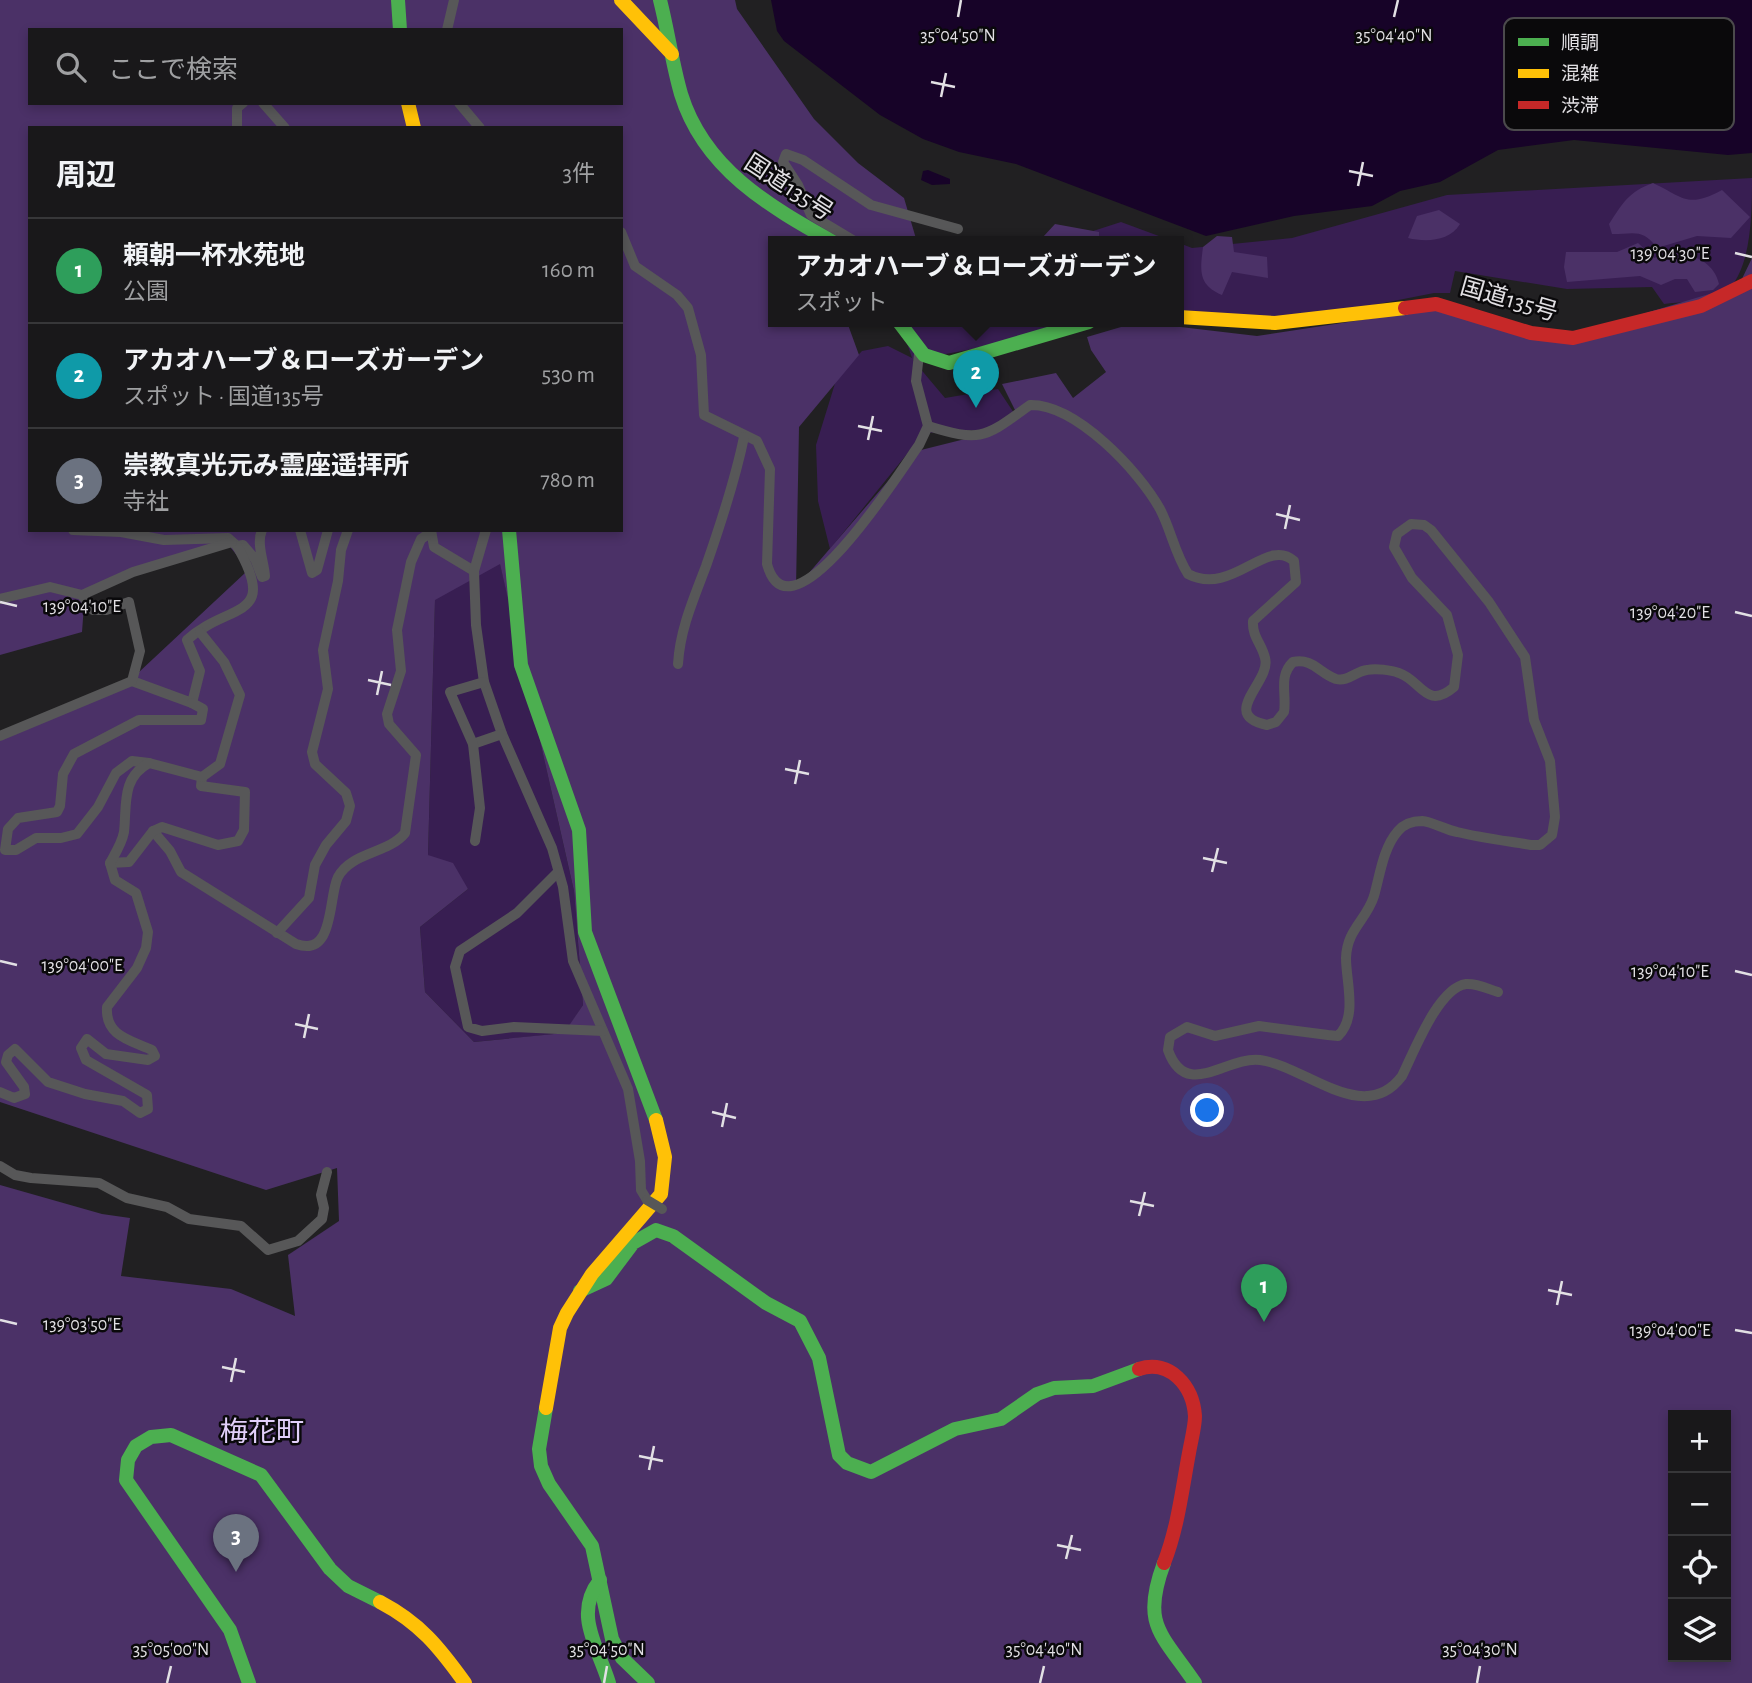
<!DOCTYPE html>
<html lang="ja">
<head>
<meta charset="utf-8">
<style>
  :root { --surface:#19181a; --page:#222123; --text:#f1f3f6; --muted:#9fa0a2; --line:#373739; --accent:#0b8043 }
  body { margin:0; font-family:"Alegreya Sans","Noto Sans JP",sans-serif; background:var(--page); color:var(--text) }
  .controls { position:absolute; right:21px; bottom:21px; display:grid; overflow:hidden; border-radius:0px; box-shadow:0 4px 10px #0003 }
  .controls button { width:63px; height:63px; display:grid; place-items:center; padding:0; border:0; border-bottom:2px solid var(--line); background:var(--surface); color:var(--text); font:35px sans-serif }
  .you { position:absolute; left:1208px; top:1111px; width:24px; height:24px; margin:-18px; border:5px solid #fff; border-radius:50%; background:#1a73e8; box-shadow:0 0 0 10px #1a73e833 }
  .badge { display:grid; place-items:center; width:46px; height:46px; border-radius:50%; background:var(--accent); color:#fff; font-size:23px; font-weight:700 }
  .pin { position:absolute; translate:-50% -58px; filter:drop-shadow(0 2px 4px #0008) }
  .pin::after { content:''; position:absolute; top:37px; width:24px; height:21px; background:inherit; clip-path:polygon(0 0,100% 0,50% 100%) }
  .popup { position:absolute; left:768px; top:236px; width:416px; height:91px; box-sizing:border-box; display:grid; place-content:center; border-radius:0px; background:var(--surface); filter:drop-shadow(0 2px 5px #0005); font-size:23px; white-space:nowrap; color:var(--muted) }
  .popup b { font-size:26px; color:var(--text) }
  .popup::after { content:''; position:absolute; left:50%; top:100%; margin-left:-14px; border:14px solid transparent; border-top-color:var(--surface) }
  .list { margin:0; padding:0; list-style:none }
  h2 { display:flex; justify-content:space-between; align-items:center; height:91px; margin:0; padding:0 28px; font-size:30px }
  h2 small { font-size:23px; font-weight:400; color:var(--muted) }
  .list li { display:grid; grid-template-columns:46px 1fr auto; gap:21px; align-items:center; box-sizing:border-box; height:105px; padding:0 28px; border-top:2px solid var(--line) }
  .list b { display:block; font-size:26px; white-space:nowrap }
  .list p { margin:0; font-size:23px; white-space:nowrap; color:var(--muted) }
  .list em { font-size:23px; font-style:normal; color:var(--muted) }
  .icon { flex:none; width:38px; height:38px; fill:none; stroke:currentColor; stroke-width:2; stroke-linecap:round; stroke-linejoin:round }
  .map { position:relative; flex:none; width:1752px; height:1683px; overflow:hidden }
  .search { position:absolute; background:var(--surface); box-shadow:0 4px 10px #0003; left:28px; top:28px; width:595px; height:77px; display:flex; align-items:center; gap:18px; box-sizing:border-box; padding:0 24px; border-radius:0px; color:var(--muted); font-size:26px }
  .panel { position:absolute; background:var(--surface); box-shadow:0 4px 10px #0003; left:28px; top:126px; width:595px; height:406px; border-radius:0px }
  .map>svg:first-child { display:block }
</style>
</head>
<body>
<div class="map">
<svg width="1752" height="1683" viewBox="0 0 1752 1683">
  <rect width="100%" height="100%" fill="#212022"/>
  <!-- green -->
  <g fill="#381e52">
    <path d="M1752,178C1752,217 1752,288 1712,299C1697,302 1680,302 1664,304L1652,287L1567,289L1455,271L1450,293H1434L1297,320L1179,319V243L1192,248L1292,238L1447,195Z"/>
    <polygon points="1121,222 1175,242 1059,242"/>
    <polygon points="900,322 1085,322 973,349 913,360 945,398 998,389 1014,413 996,429 924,433 830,549 818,501 816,445 837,377 862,351 888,346 912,358"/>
    <polygon points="500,563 574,891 583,1005 565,1033 474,1042 425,992 420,927 468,889 428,855 435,599"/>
  </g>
  <!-- forest -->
  <g fill="#4b3167" fill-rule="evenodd">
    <path d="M0,0H735L737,9L814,119L858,163L904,198L917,242H773V322H847L859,355L799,427L796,588L913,452L993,432L1016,412L1002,384L1056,373L1073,398L1106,372L1091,350L1087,337L1138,322L1257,336L1453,306L1553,341L1739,285L1752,258V1683H0V1185L102,1214L130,1218L121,1276L231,1289L295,1316L288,1255L339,1221L337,1168L266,1190L0,1102V734L123,687L245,573L243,563L227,543L85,592L82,632L0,655ZM30,30H621V103H30ZM30,128H621V530H30ZM500,564L574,891L583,1005L564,1033L474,1042L425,992L420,927L468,889L453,863L428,855L435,600ZM1673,1415H1726V1657H1673Z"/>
    <path d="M1653,183C1683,197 1687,209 1722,190L1750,217L1731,238L1697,236L1657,248C1643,228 1634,234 1612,234L1609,224C1623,203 1628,192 1653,183Z"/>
    <path d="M1439,210L1460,224C1449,242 1425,242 1408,238L1417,216Z"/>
    <polygon points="1055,224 1099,232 1099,242 1022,242 1043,237"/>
    <path d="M1217,236L1232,237L1234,252L1267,257L1268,278L1232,272L1222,295C1198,285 1200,271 1203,247Z"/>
    <path d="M1638,243L1654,258C1678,248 1713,256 1719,284L1713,290L1695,292L1687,279H1675L1661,285L1640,276L1567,282L1564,267L1566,252H1617Z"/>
  </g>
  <!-- water -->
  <g fill="#170328">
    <polygon points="771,0 1752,0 1752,153 1728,155 1574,140 1498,150 1440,182 1400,191 1372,206 1294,216 1206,236 1016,164 959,152 923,139 880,115 784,41 777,31"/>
    <polygon points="928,170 950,179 950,184 932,185 921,180 923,171"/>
  </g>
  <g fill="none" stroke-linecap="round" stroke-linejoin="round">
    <!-- street -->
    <g stroke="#575758" stroke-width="10">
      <polyline points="447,30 454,0"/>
      <polyline points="263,103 285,128"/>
      <polyline points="459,103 480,128"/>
      <polyline points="237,128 237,108 243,103"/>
      <path d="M621,232L635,266L677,295L688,308L701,355L704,415L757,441L770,469L767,564C790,649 904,465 919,445L928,426L916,381L919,354"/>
      <polyline points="856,242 811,215 798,185 783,162 786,154 803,160 871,205 958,229"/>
      <path d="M928,426C983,443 985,437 1030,405C1076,404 1139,471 1160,509C1171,530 1175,554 1188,574C1232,597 1267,536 1294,561L1296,582L1253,621C1252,637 1262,644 1265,658C1272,681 1218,715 1267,725L1276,722L1284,712C1287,695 1278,676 1293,662C1313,658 1319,673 1336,679C1348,682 1356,671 1367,670C1375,668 1391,670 1399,673C1421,680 1426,711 1454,687L1458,655L1447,615L1412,578L1394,547L1397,534L1411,524L1424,525L1431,530L1489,602L1525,657L1534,720L1550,761L1555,817L1552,835L1540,845H1531C1507,841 1482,838 1457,832C1446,830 1433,822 1422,821C1413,821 1404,824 1398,831C1383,848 1380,875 1374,896C1366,921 1347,929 1346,958C1346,982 1358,1017 1338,1036L1328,1035L1259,1026L1215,1036L1187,1027L1170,1037L1168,1050C1186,1101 1226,1056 1260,1060C1306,1066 1364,1127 1402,1076C1414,1052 1438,988 1466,984C1477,983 1488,989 1498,992"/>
      <path d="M73,530L121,532L164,540L228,538L237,546L243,545L255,559L262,577L265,576C264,561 256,544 262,530"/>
      <polyline points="300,530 312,573 317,570 328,530"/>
      <polyline points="431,530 434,547 474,571"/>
      <polyline points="486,530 474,571 476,625 484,682 502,734 552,848 563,887 573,961 628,1089 640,1161 641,1190 647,1200"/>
      <polyline points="0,599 50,587 82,595"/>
      <path d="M678,664C680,629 694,598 706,566C721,523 735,481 744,437"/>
      <path d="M132,681L192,703L200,671L187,640C228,602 280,621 237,546"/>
      <polyline points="0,736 132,681 140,651 129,602 106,610 93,610 82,595 133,572 232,542"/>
      <polyline points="473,744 502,734"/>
      <polyline points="149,763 132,761 116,773 98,807 77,834 61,838 36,838 16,850 5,850 8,829 18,818 57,812 60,806 63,774 74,754 139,720 201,720 203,709 192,703"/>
      <path d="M153,831L170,851L181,872L296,944C335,958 328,897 338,877C351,852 388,854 405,833L416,755L389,724L387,714L401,671L397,630L411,562L421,539L430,533"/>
      <polyline points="475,841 480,808 473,744 450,692 484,682"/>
      <polyline points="110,863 129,862 153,831 162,827 218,845 238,841 244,830 245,792 201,786 202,777"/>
      <polyline points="558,872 517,913 460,951 455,967 468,1027 482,1031 514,1027 603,1031"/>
      <polyline points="277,933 309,898 315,865 326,845 346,821 350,806 346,793 315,764 312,752 328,689 323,650 338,581 341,550 348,530"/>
      <path d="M0,1092L14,1098L25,1094L24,1087L6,1062L8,1055L15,1049L48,1082L85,1094L123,1101L140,1113L148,1109L147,1095L86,1060L81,1048L87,1039L106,1054L148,1060L155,1056L152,1050C130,1040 105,1036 107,1007L137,968L146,948L148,932L136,893L115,880L110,863C115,854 122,843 124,832C127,805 121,778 149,763L202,777L220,764L240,695L224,662L200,632"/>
      <polyline points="0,1166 15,1175 31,1178 99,1183 127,1198 167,1207 189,1219 241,1226 268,1250 298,1241 322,1219 324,1208 321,1195 327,1172"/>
    </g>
    <!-- fast -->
    <g stroke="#4caf50" stroke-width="14">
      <polyline points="398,0 400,30"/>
      <path d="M660,0C668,31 672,63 681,94C704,169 769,206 833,242"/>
      <polyline points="899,322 924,355 949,363 1089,322"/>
      <polyline points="509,530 521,665 579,830 585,932 656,1120"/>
      <polyline points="580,1291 606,1279 633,1243 656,1230 673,1236 766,1303 800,1321 819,1358 839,1455 847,1463 871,1472 955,1429 1001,1419 1037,1394 1054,1388 1093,1386 1139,1369"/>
      <polyline points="546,1408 539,1449 541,1466 549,1484 592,1546 612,1639 622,1658 648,1683"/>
      <path d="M1164,1563C1141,1625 1161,1633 1195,1683"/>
      <path d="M600,1580C573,1614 598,1647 609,1683"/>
      <polyline points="249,1683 230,1630 126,1480 128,1460 136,1446 151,1437 171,1435 261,1475 330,1569 348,1586 380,1602"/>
    </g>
    <!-- slow -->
    <g stroke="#ffc107" stroke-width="14">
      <polyline points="621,0 672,54"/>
      <polyline points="408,103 414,128"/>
      <polyline points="1179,317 1275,323 1405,308"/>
      <polyline points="546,1408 560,1328 567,1313 592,1274 661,1194 665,1157 656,1120"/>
      <path d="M380,1602C420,1623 439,1647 465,1683"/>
    </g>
    <!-- jam -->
    <g stroke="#c62828" stroke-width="14">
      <polyline points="1405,308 1436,304 1531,333 1573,338 1701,306 1752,281"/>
      <path d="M1139,1369C1170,1359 1193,1386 1195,1416C1195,1427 1191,1441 1189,1453C1182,1490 1178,1527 1164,1563"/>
    </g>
    <!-- street-bridge -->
    <polyline stroke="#575758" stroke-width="10" points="647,1200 662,1209"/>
  </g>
  <!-- ticks -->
  <path fill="none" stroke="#e2e0e4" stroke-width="2.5" d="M958,17L961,0M1394,17L1398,0M931,82L955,87M941,97L946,73M1349,171L1373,176M1358,186L1363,162M1735,253L1752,257M858,426L882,431M868,440L873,416M1276,514L1300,520M1285,529L1290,505M0,602L17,606M1735,612L1752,616M368,680L391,685M377,695L382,671M785,769L809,774M795,784L800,760M1203,858L1227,863M1212,872L1218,848M0,961L17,965M1735,971L1752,975M295,1024L318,1029M304,1038L309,1014M712,1112L736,1118M722,1127L727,1103M1130,1201L1154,1206M1139,1216L1145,1192M1548,1290L1572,1295M1557,1305L1562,1281M0,1320L17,1324M1735,1330L1752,1333M222,1367L245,1372M231,1382L236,1358M639,1456L663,1461M649,1470L654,1446M1057,1545L1081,1550M1066,1559L1072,1535M167,1683L171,1666M604,1683L607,1666M1040,1683L1044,1666M1477,1683L1480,1666"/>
  <g text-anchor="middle" stroke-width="5" stroke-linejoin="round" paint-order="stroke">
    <!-- street labels -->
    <g font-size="24" fill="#e2e0e4" stroke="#0a090b">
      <text transform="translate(789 187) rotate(33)" y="8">国道135号</text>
      <text transform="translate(1509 299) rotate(16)" y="8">国道135号</text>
    </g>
    <!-- quarter labels -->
    <g font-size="28" fill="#e2d0fa" stroke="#0a090b">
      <text x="262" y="1441">梅花町</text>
    </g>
  </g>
  <!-- legend -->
  <rect x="1504" y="18" width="230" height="112" rx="10" fill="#0a090b" stroke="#4b4a4c" stroke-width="2"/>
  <rect x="1518" y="38" width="31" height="8" fill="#4caf50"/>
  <rect x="1518" y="69" width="31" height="9" fill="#ffc107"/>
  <rect x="1518" y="101" width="31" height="8" fill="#c62828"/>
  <g font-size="19" fill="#e2e0e4">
    <text x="1561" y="49">順調</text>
    <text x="1561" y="80">混雑</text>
    <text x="1561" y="112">渋滞</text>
  </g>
  <g font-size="18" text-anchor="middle" fill="#e2e0e4" stroke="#0a090b" stroke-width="5" stroke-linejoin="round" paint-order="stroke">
    <text x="958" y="41">35°04'50"N</text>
    <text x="1394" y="41">35°04'40"N</text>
    <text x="1670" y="259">139°04'30"E</text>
    <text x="82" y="612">139°04'10"E</text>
    <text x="1670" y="618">139°04'20"E</text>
    <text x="82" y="971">139°04'00"E</text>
    <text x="1670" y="977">139°04'10"E</text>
    <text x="82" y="1330">139°03'50"E</text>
    <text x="1670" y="1336">139°04'00"E</text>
    <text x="171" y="1655">35°05'00"N</text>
    <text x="607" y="1655">35°04'50"N</text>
    <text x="1044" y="1655">35°04'40"N</text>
    <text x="1480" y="1655">35°04'30"N</text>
  </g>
</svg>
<div class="controls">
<button>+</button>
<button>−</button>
<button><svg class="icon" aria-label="locate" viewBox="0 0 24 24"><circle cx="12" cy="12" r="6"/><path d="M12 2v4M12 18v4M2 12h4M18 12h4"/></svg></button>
<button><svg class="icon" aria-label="layers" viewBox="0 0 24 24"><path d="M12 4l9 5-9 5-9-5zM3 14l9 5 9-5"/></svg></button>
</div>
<div class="you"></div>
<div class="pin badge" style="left:1264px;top:1322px;background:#2e9e5b">1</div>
<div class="pin badge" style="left:976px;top:408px;background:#0f9aa8">2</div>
<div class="popup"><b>アカオハーブ＆ローズガーデン</b>スポット</div>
<div class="pin badge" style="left:236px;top:1572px;background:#6b7280">3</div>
<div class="search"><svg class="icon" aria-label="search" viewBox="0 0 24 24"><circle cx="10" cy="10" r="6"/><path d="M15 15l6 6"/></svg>ここで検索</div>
<section class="panel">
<h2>周辺<small>3件</small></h2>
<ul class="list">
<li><span class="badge" style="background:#2e9e5b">1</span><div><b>頼朝一杯水苑地</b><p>公園</p></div><em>160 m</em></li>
<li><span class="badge" style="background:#0f9aa8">2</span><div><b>アカオハーブ＆ローズガーデン</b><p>スポット · 国道135号</p></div><em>530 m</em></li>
<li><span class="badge" style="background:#6b7280">3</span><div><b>崇教真光元み霊座遥拝所</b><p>寺社</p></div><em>780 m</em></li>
</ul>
</section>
</div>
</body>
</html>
